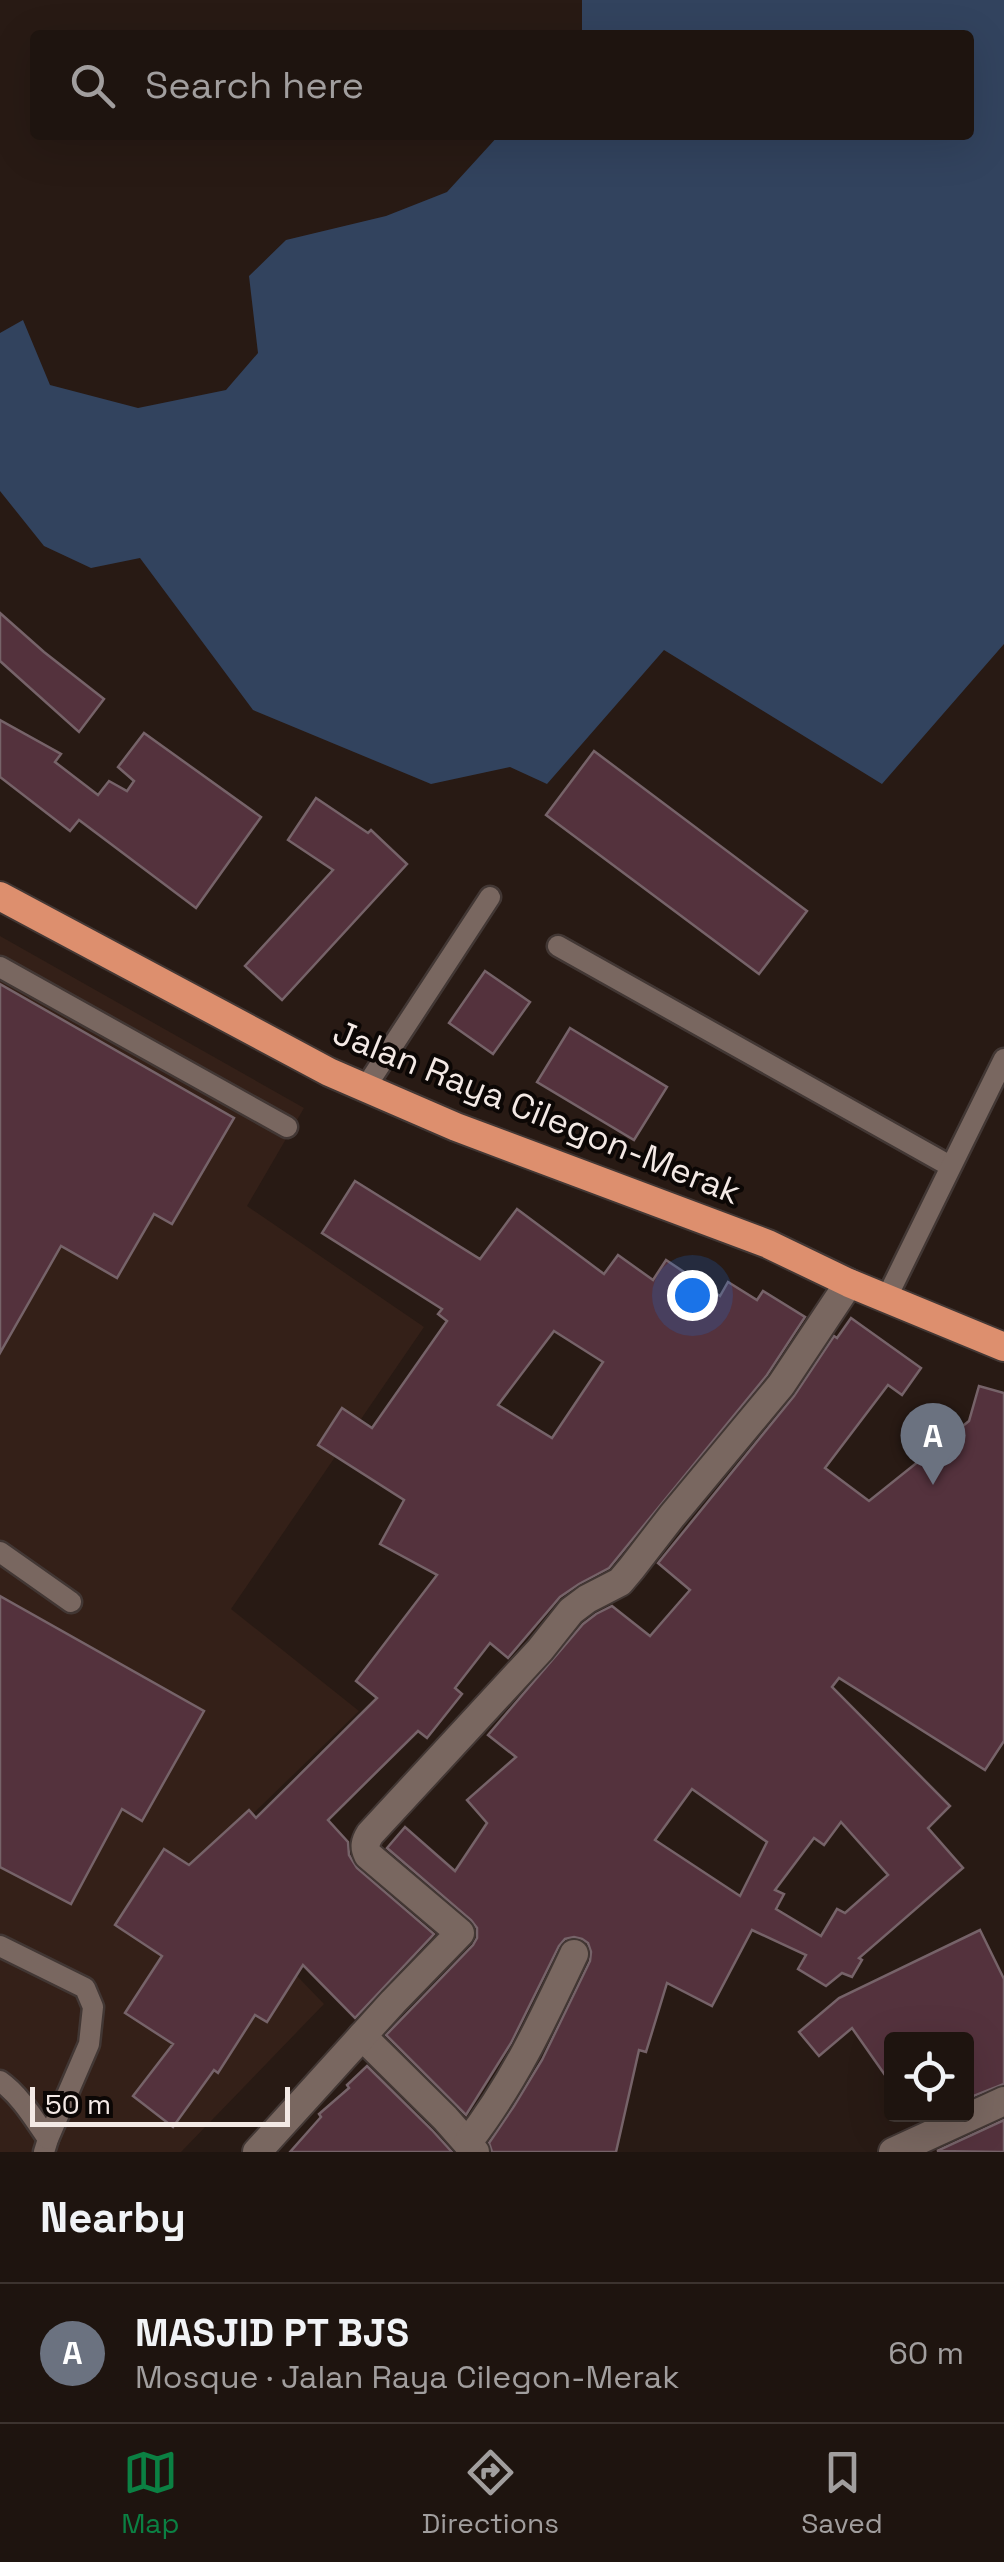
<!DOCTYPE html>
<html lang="en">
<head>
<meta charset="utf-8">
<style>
  :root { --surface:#1e140f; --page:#261d18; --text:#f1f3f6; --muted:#a19e9e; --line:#3c332f; --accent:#0b8043 }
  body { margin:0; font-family:"Space Grotesk",sans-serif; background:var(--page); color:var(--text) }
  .controls { position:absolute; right:30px; bottom:30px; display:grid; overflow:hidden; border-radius:10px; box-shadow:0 10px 40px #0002 }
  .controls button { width:90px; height:90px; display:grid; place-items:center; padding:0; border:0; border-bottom:2px solid var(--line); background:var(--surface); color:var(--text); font:50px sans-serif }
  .scale { position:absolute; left:30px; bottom:25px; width:260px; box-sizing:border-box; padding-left:10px; border:5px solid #f3e9e5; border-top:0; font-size:28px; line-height:35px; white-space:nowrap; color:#f3e9e5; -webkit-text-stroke:8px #0c0705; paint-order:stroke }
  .you { position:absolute; left:692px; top:1295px; width:35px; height:35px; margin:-25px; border:8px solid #fff; border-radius:50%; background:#1a73e8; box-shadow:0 0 0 15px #1a73e833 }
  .badge { display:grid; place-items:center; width:65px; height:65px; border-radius:50%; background:var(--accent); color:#fff; font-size:32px; font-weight:700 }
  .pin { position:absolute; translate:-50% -82px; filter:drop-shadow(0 2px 5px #0008) }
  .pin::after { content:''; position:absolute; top:52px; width:35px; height:30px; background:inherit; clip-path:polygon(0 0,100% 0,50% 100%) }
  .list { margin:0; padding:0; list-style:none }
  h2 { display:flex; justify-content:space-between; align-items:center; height:130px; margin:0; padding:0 40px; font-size:42px }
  h2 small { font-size:32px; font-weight:400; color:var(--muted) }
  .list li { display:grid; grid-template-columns:65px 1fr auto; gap:30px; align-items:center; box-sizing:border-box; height:140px; padding:0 40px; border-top:2px solid var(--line) }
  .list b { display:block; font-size:38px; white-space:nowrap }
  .list p { margin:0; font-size:32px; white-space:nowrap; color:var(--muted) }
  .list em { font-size:32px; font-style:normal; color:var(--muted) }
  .icon { flex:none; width:55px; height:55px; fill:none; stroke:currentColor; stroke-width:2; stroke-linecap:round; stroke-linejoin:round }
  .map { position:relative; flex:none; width:1004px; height:2152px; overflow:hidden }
  .search { position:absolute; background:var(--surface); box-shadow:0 10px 40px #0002; left:30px; right:30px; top:30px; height:110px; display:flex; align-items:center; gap:25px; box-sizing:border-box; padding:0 35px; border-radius:10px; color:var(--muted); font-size:38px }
  .sheet { height:270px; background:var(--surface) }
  nav { display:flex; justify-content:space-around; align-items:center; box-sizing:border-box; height:140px; border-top:2px solid var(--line); background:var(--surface); font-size:28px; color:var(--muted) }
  nav a { display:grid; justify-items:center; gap:5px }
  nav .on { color:var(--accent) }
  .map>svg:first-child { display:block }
</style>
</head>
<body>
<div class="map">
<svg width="1004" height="2152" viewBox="0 0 1004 2152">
  <rect width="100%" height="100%" fill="#281a14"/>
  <!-- built -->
  <polygon fill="#342018" points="0,936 304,1108 247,1206 424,1327 231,1609 359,1711 195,1870 324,2004 181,2152 0,2152"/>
  <!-- water -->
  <polygon fill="#32435e" points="582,0 1004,0 1004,644 882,784 664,650 547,784 510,767 431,784 253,710 140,558 91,568 44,546 0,491 0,333 23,320 50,385 138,408 226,390 258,353 249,276 286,240 386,216 447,192 499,135 969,135 969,35 579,35 582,30"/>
  <!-- building -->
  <g fill="#54323d" stroke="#766369" stroke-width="2.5" fill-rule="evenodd">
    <polygon points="0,613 44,652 104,699 79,732 0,661"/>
    <polygon points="0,720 61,754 55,762 98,795 109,781 127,791 134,781 118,767 144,733 261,817 196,908 79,820 70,831 0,777"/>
    <polygon points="594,751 807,911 759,974 546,815"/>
    <polygon points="316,798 368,833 371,830 407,864 282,1000 245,966 333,870 288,840"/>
    <polygon points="485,971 530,1002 493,1054 449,1023"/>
    <polygon points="0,984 234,1118 172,1224 154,1214 117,1278 61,1246 0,1353"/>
    <polygon points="570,1028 667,1087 634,1140 537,1082"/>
    <path d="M355,1181L480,1259L517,1209L604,1274L618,1255L653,1280L666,1260L720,1296L728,1282L757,1300L763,1291L805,1317L767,1375L609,1568L579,1584L560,1597L508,1658L490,1643L455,1688L462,1694L427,1738L418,1731L328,1820L348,1842L349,1855L357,1868L434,1934L355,2018L303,1965L267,2022L255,2015L218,2073L214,2070L173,2127L133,2096L173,2044L125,2013L162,1956L115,1925L164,1849L189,1865L249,1810L256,1818L377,1698L356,1681L437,1575L380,1544L404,1500L318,1445L342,1408L372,1428L447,1321L438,1314L442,1309L322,1233ZM554,1331L603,1362L552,1438L498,1405Z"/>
    <path d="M851,1318L921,1368L902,1395L888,1385L825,1468L869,1501L969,1421L979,1386L1004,1393V1741L985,1770L839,1678L832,1687L950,1806L928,1828L963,1868L859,1958L862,1960L852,1977L842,1973L826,1986L798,1969L806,1955L752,1930L712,2006L667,1983L646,2052L639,2050L616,2152H492L489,2143L514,2106L542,2060L590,1961L591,1952L588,1943L582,1939L574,1937L565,1939L559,1946L511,2043L466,2115L386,2035L473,1945L477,1938V1928L471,1920L387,1848L405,1827L455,1871L487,1823L467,1800L516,1757L488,1735L583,1624L596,1614L612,1606L650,1636L690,1590L658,1563L794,1396L834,1336L837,1338ZM692,1789L767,1842L740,1896L655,1840ZM841,1822L888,1875L845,1913L837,1909L821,1936L776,1909L784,1894L775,1890L814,1838L824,1845Z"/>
    <polygon points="0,1596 204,1711 142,1821 122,1809 71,1904 0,1867"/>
    <polygon points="980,1930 1004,1979 1004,2084 966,2099 966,2040 892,2040 892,2085 852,2028 819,2056 799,2032 839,1998"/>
    <polygon points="367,2066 432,2130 452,2152 290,2152 321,2117 319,2114 349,2088 347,2085"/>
    <polygon points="1004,2120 1004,2152 937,2151"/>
  </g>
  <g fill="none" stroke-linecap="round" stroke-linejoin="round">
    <!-- service casing -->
    <g stroke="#423734" stroke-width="25">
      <g id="service">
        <polyline points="558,946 950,1166"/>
        <polyline points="0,967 287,1127"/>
        <polyline points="365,1088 490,897"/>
        <polyline points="887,1297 1004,1059"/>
        <polyline points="0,1552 71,1602"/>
        <polyline points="0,1946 85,1988 93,2007 89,2044 48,2139 44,2152"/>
        <path d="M0,2081C20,2095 34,2119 48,2139"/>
      </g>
    </g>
    <!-- minor casing -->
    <g stroke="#423734" stroke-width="32">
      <g id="minor">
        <polyline points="362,2036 445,2118 475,2152"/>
        <path d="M468,2142C513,2084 543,2020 574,1954"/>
        <path d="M257,2152L393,2002L460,1933L368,1855C364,1847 365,1842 370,1834L540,1650L571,1611L587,1599L620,1582L631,1569L672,1516L781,1385L849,1283"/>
        <polyline points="893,2152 1004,2101"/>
      </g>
    </g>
    <!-- trunk casing -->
    <g stroke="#423734" stroke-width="32">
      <polyline id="trunk" points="0,896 329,1072 456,1127 768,1244 849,1283 1004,1347"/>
    </g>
    <!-- service -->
    <use href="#service" stroke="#796760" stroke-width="20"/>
    <!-- minor -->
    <use href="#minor" stroke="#796760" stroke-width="28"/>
    <!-- trunk -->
    <use href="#trunk" stroke="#dd8f6e" stroke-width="28"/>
  </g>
  <g text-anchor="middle" stroke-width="8" stroke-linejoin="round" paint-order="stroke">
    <!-- street labels -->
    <g font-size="35" fill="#f3e9e5" stroke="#0c0705">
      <text transform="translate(537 1112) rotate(22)" y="12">Jalan Raya Cilegon-Merak</text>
    </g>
  </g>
</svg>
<div class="controls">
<button><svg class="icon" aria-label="locate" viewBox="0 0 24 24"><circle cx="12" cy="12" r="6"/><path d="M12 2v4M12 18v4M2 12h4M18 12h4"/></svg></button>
</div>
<div class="scale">50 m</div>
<div class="you"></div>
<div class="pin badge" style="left:933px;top:1485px;background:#6b7280">A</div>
<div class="search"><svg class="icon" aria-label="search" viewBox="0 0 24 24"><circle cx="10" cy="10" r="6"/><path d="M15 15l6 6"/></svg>Search here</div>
</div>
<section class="sheet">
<h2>Nearby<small></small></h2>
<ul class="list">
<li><span class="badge" style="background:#6b7280">A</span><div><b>MASJID PT BJS</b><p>Mosque · Jalan Raya Cilegon-Merak</p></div><em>60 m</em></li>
</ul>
</section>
<nav>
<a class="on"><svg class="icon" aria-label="map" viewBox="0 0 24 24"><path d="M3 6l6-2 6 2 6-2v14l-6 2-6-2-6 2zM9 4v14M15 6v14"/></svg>Map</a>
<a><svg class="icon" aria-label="directions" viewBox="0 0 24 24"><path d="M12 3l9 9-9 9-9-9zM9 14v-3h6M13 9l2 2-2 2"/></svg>Directions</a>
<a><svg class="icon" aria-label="saved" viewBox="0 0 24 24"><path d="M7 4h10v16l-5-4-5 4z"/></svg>Saved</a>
</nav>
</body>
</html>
